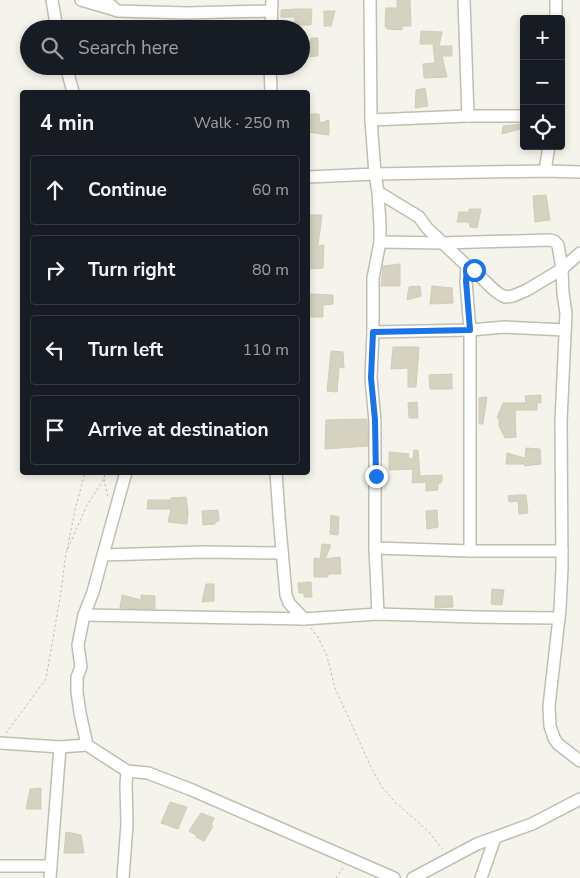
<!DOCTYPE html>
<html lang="en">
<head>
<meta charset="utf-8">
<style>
  :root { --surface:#171b24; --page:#242831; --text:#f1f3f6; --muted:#9ea1a6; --line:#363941 }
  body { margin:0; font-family:"Nunito Sans",sans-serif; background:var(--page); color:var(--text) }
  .controls { position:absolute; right:15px; top:15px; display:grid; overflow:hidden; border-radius:5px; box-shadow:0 2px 8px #0003 }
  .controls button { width:45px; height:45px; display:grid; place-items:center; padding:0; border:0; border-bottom:1px solid var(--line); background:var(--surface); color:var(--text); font:25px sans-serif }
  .stop { position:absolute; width:15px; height:15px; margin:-11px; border:4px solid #1a73e8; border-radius:50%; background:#fff }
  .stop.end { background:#1a73e8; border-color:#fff; box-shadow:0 1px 5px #0008 }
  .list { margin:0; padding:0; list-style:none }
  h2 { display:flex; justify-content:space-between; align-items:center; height:65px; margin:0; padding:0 20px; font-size:21px }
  h2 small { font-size:16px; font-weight:400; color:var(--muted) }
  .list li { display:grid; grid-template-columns:32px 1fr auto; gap:15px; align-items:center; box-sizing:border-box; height:70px; margin:0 10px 10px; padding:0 10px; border:1px solid var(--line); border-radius:5px }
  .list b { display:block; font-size:19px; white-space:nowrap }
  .list em { font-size:16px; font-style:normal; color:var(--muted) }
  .icon { flex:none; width:28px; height:28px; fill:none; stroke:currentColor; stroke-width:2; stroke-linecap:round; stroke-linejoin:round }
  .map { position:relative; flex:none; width:580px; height:878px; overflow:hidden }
  .search { position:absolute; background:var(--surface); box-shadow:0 2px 8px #0003; left:20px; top:20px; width:290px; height:55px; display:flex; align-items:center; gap:12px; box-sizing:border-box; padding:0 18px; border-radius:28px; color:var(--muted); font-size:19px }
  .panel { position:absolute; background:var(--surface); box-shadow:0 2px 8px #0003; left:20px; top:90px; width:290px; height:385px; border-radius:5px }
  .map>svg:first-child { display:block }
</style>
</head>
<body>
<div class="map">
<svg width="580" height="878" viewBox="0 0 580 878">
  <rect width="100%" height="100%" fill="#f5f4ec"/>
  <!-- building -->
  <g fill="#d6d2c2" stroke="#d1ccb5">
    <polygon points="397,0 410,0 411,26 402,26 402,30 387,29 387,27 385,27 386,8 397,8"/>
    <polygon points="295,9 312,9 311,25 294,25 295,17 281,17 281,10"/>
    <polygon points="324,11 335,11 331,26 324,26"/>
    <polygon points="421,31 442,32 439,46 452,46 452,56 442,56 447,77 424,78 423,64 435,63 433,44 420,44"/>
    <polygon points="311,38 318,38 318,56 304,57 304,43 310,42"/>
    <polygon points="425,88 428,106 415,108 416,90"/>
    <polygon points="308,114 319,114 320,123 329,120 329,135 308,132"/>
    <polygon points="524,124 524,128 502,134 503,126"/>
    <polygon points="546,195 550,220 535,222 533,196"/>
    <polygon points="469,209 481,209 477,228 470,227 469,222 457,222 459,212 469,212"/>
    <polygon points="308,215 322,215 318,246 324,245 323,268 308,269"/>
    <polygon points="400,264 400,286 381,286 383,266"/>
    <polygon points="420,286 421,296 407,300 409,287"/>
    <polygon points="432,286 452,288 453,303 430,304"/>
    <polygon points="308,294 333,295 333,304 323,305 323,317 309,317"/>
    <polygon points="393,347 419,347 416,387 408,387 408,368 391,369"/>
    <polygon points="331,351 343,352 344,368 339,367 337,392 327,391"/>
    <polygon points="452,374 452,389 430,389 429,375"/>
    <polygon points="541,395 541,403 537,403 537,410 515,410 516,437 505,438 499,426 499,418 497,418 503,403 526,403 525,396"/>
    <polygon points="487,397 483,424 479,424 479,398"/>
    <polygon points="417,402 418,418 409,418 408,403"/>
    <polygon points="367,419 368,446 325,449 326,420"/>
    <polygon points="526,448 540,449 541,464 525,466 525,464 506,464 507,453 525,458"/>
    <polygon points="414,450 418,450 420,476 442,475 442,481 441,483 438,484 438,490 426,491 426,482 412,483 413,469 389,470 389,452 409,454 408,458 413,459"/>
    <polygon points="516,495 526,495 528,513 519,514 518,501 509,502 508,496"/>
    <polygon points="186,497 188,512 187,524 168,522 171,509 147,509 148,500 171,500 171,498"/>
    <polygon points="218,510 219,521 215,522 215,524 203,525 202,511"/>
    <polygon points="437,510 438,527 427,529 426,511"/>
    <polygon points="331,515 339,517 338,535 330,534"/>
    <polygon points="322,544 331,545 325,559 340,557 341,574 328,574 328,577 314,577 314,558 320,559"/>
    <polygon points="311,582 312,597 304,597 304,593 299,593 298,583"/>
    <polygon points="206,584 214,584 214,601 202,602"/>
    <polygon points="492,589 504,590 502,605 491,604"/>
    <polygon points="122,595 141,600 141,595 155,596 155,609 120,608"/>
    <polygon points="435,596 452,596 453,607 435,608"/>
    <polygon points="41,788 41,809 26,809 30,789"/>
    <polygon points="170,802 187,807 178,829 161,823"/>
    <polygon points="201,813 214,818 211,825 213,826 204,841 196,837 196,835 189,831"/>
    <polygon points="66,832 81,835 84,853 64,853"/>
  </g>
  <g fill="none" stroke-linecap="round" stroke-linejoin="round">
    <!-- minor casing -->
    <g stroke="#c1beaf" stroke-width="14">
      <g id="minor">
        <polyline points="52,0 57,29"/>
        <polyline points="81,0 115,10"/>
        <polyline points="105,0 117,11 187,13 271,11"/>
        <polyline points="556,19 556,0"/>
        <polyline points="271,29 272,0"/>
        <polyline points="66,66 73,92"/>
        <polyline points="270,66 271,92"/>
        <polyline points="468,116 524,116"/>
        <polyline points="371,120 468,116 464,0"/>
        <polyline points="545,171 549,146"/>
        <polyline points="308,177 375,174 371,120 370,0"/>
        <polyline points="380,242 442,243 549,240 554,241 558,245 562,269 563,293 566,313 561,421 562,568 560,609 549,706 550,726 554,738 558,744 580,761"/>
        <path d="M467,266C482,274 490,291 505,297L513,296L527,290L562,269L580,253"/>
        <polyline points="373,332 373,278 380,242 380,225 378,192 375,174 545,171 580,172"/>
        <polyline points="276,472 279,516 286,595 289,603 304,619"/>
        <polyline points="375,548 470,551 470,330 466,281 467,266 427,228 419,217 378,192"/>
        <polyline points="470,551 562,551"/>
        <polyline points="282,553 203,552 103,555 93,592 84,615 78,645 81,667 77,677 77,692 80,713 87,745 127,771 148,773 192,790 394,878"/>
        <polyline points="103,555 126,472"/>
        <polyline points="378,614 375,548 375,421 371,378 373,332 470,330 505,327 565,330"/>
        <polyline points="84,615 304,619 378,614 475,617 559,618"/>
        <polyline points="0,743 60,747 87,745"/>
        <polyline points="0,866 51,866"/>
        <polyline points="50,878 60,747"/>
        <polyline points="123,878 127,824 126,785 127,771"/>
        <polyline points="413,878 477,844 532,824 580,799"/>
        <polyline points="481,878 495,838"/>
      </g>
    </g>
    <!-- path -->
    <g stroke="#c2bda0" stroke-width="1" stroke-dasharray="2.5 2.5" stroke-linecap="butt">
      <polyline points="104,479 108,498"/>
      <polyline points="67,550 75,510 85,472"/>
      <polyline points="311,628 318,637 327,656 335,688 371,767 382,787 395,802 429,832 443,850"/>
      <polyline points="6,733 46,679 61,592 66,553 87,505 104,479 105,472"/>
      <polyline points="336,878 344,866"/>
    </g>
    <!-- minor -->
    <use href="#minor" stroke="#fff" stroke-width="11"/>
  </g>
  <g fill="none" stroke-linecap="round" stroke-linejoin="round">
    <!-- route -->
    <polyline stroke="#1a73e8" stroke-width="6" points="376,476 375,420 371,378 373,332 470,330 466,281 467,266 474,270"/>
  </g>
</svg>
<div class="controls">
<button>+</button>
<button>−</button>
<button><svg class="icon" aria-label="locate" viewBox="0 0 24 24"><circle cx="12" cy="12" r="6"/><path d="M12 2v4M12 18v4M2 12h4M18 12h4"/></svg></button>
</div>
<div class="stop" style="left:474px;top:270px"></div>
<div class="stop end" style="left:376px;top:476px"></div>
<div class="search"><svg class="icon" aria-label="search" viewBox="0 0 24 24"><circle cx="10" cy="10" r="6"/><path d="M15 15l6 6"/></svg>Search here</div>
<section class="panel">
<h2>4 min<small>Walk · 250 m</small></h2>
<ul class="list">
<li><svg class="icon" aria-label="ahead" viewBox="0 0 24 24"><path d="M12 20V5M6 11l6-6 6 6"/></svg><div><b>Continue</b></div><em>60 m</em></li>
<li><svg class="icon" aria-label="right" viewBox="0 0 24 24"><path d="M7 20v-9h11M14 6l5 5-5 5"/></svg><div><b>Turn right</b></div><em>80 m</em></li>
<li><svg class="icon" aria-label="left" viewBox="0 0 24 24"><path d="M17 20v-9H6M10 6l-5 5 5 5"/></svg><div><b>Turn left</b></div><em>110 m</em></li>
<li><svg class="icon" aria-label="arrive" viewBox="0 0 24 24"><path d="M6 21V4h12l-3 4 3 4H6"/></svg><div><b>Arrive at destination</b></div></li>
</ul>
</section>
</div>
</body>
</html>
